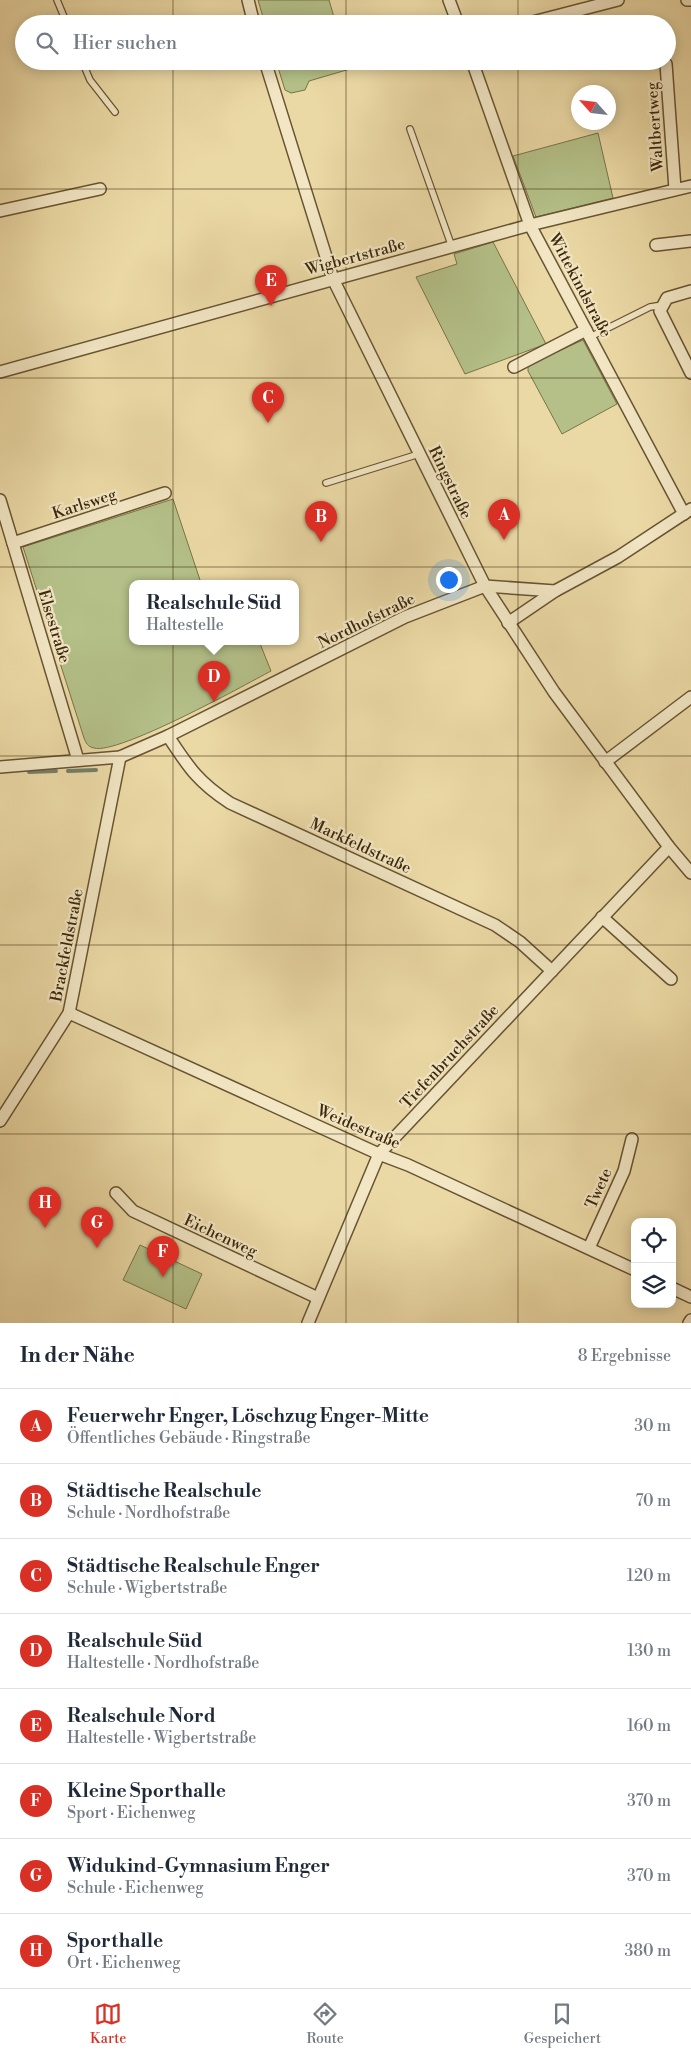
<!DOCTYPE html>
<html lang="de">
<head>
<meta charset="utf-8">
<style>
  :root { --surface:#fff; --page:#f2f2f3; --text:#1f2937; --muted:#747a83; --line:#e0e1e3; --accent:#d93025 }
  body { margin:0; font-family:"Libre Bodoni",serif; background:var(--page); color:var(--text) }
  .controls { position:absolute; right:15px; bottom:15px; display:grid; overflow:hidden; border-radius:10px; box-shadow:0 2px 12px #0003 }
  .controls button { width:45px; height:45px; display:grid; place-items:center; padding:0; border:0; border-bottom:1px solid var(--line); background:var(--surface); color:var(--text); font:25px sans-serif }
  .compass { position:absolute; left:571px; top:85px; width:45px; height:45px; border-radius:50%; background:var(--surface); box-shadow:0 2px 12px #0003; rotate:297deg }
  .you { position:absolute; left:448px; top:579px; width:18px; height:18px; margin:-12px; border:4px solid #fff; border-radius:50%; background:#1a73e8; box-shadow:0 0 0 8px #1a73e833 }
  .badge { display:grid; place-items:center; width:32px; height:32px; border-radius:50%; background:var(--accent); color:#fff; font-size:16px; font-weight:700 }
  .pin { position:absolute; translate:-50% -41px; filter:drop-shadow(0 1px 2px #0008) }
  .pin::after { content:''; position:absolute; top:26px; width:18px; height:15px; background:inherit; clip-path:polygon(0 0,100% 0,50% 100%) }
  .popup { position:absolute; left:129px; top:580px; width:170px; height:65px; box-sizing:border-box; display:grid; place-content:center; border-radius:10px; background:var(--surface); filter:drop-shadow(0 1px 4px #0005); font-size:16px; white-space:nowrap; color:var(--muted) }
  .popup b { font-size:19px; color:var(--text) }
  .popup::after { content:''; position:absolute; left:50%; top:100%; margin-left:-10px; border:10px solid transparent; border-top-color:var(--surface) }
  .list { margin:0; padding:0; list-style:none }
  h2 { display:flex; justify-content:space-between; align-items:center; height:65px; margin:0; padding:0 20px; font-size:21px }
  h2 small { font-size:16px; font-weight:400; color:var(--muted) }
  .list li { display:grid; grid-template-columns:32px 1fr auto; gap:15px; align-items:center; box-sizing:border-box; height:75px; padding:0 20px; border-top:1px solid var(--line) }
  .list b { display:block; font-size:19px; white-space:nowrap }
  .list p { margin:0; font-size:16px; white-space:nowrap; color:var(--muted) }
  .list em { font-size:16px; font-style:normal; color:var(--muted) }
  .icon { flex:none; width:28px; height:28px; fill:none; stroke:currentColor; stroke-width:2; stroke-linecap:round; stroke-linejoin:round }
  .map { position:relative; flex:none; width:691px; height:1323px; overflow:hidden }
  .search { position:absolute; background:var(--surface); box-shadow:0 2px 12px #0003; left:15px; right:15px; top:15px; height:55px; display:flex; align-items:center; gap:12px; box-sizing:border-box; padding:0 18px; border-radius:28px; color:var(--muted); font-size:19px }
  .sheet { height:665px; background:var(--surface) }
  nav { display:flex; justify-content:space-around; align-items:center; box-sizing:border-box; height:70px; border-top:1px solid var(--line); background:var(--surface); font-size:14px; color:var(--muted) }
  nav a { display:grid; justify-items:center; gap:2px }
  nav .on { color:var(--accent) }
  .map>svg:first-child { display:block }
</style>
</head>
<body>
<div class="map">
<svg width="691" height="1323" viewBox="0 0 691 1323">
  <rect width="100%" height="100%" fill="#ebd9a5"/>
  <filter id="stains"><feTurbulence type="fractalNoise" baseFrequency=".004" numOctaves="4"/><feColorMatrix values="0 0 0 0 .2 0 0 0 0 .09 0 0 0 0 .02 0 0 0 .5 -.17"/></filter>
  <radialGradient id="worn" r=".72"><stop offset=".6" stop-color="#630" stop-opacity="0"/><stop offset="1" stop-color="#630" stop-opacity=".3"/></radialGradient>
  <!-- green -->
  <g fill="#b4c088" stroke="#78744a">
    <polygon points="258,0 329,0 336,24 265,24"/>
    <polygon points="276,61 347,61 350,69 309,81 305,90 291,93 285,90"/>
    <polygon points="598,133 613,198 536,217 513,156"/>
    <polygon points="493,242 546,344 465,374 416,277 457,264 454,254"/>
    <polygon points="583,340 617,404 562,434 528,371 528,365"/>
    <path d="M173,499L201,583H133V641H259L271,671C243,686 118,755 94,748C88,747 86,743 84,738L23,547Z"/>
    <polygon points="140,1245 202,1274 186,1309 123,1280"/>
  </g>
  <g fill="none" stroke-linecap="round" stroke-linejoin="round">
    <!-- stream -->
    <g stroke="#747f6c" stroke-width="4">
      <polyline points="68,771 96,770"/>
      <polyline points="29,772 56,771"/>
    </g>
    <!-- lane casing -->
    <g stroke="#685432" stroke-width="8">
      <g id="lane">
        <polyline points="57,0 67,24"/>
        <polyline points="82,61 90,80 115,112"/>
        <polyline points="410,129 452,247"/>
        <polyline points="590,337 650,307 663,305"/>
        <polyline points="326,483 419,454"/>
      </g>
    </g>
    <!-- street casing -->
    <g stroke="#685432" stroke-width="14">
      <g id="street">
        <polyline points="248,0 254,24"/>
        <polyline points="449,0 458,24"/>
        <polyline points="687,0 691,0"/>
        <polyline points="525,24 618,0"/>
        <polyline points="265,61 333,279 485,586 554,692 669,847 691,873"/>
        <polyline points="472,61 530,225 684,514"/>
        <polyline points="666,64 675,189"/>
        <polyline points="0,211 100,189"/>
        <polyline points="656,245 691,241"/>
        <polyline points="691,291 667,298 660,311 691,373"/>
        <polyline points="514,367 586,330"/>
        <polyline points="0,372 530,225 691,186"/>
        <polyline points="0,500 78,760"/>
        <polyline points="13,543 165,493"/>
        <polyline points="508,623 555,591 618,557 691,509"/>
        <path d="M168,736C189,768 198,782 230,803L495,925L520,942L552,971"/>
        <polyline points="605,762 691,697"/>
        <polyline points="0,767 120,757 168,736 405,617 485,586 555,591"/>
        <polyline points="602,917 671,979"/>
        <polyline points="69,1013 379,1154 408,1165 635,1270"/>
        <polyline points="0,1121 69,1013 120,757"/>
        <polyline points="116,1193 133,1211 318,1298"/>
        <polyline points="589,1248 624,1171 632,1139"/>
        <polyline points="672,1288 691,1297"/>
        <polyline points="308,1323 379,1154 669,847"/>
        <polyline points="689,1323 691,1320"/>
      </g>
    </g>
    <!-- lane -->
    <use href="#lane" stroke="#f2e6c4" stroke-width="5.5"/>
    <!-- street -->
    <use href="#street" stroke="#f2e6c4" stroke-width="11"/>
  </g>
  <!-- grid -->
  <path fill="none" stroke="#3d280b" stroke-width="1" stroke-opacity="0.55" d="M173,0V24M346,0V24M518,0V24M173,61V1323M346,61V1323M518,61V1323M0,189H691M0,378H691M0,567H691M0,756H691M0,945H691M0,1134H691"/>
  <g text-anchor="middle" stroke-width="4.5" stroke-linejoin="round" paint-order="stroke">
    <!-- street labels -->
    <g font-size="16" fill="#3d280b" stroke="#f2e6c4">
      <text transform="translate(654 127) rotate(-94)" y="6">Waltbertweg</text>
      <text transform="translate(355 256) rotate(-15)" y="6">Wigbertstraße</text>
      <text transform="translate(581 285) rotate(62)" y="6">Wittekindstraße</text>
      <text transform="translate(451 482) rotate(64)" y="6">Ringstraße</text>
      <text transform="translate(84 503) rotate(-18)" y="6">Karlsweg</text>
      <text transform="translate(366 620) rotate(-26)" y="6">Nordhofstraße</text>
      <text transform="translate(55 626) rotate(73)" y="6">Elsestraße</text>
      <text transform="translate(361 845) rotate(25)" y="6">Markfeldstraße</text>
      <text transform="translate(66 945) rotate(-79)" y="6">Brackfeldstraße</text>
      <text transform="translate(449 1056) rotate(-47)" y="6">Tiefenbruchstraße</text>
      <text transform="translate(359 1126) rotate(23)" y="6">Weidestraße</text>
      <text transform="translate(598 1188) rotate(-66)" y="6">Twete</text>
      <text transform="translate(221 1235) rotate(25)" y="6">Eichenweg</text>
    </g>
  </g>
  <rect width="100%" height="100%" filter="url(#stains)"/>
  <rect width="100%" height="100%" fill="url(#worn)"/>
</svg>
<div class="controls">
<button><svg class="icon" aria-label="locate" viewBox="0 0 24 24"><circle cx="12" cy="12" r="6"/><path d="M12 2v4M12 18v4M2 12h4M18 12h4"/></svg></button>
<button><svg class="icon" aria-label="layers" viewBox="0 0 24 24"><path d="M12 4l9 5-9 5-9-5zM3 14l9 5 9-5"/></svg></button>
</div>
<svg class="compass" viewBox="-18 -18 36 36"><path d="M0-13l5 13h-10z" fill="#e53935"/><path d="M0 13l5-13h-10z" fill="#747a83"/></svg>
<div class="you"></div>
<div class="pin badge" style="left:504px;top:540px">A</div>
<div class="pin badge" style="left:321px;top:542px">B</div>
<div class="pin badge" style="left:268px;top:423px">C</div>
<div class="pin badge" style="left:214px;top:702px">D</div>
<div class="popup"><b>Realschule Süd</b>Haltestelle</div>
<div class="pin badge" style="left:271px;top:306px">E</div>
<div class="pin badge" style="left:163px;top:1277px">F</div>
<div class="pin badge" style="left:97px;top:1248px">G</div>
<div class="pin badge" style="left:45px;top:1228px">H</div>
<div class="search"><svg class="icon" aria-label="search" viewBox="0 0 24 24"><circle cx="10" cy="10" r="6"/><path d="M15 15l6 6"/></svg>Hier suchen</div>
</div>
<section class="sheet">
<h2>In der Nähe<small>8 Ergebnisse</small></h2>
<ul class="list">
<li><span class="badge">A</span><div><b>Feuerwehr Enger, Löschzug Enger-Mitte</b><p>Öffentliches Gebäude · Ringstraße</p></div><em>30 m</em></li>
<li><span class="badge">B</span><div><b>Städtische Realschule</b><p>Schule · Nordhofstraße</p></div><em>70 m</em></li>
<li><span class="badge">C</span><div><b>Städtische Realschule Enger</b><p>Schule · Wigbertstraße</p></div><em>120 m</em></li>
<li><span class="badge">D</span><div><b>Realschule Süd</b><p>Haltestelle · Nordhofstraße</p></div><em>130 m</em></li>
<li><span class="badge">E</span><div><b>Realschule Nord</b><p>Haltestelle · Wigbertstraße</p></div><em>160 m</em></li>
<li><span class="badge">F</span><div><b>Kleine Sporthalle</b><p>Sport · Eichenweg</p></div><em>370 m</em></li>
<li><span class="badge">G</span><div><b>Widukind-Gymnasium Enger</b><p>Schule · Eichenweg</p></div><em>370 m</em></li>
<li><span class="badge">H</span><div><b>Sporthalle</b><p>Ort · Eichenweg</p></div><em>380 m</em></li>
</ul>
</section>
<nav>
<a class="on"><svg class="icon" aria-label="map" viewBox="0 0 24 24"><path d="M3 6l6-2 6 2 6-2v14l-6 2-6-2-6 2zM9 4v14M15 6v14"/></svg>Karte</a>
<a><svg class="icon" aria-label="directions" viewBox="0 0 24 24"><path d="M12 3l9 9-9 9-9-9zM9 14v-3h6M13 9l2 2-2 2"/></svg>Route</a>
<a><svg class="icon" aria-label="saved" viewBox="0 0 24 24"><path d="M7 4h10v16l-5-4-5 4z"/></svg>Gespeichert</a>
</nav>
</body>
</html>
